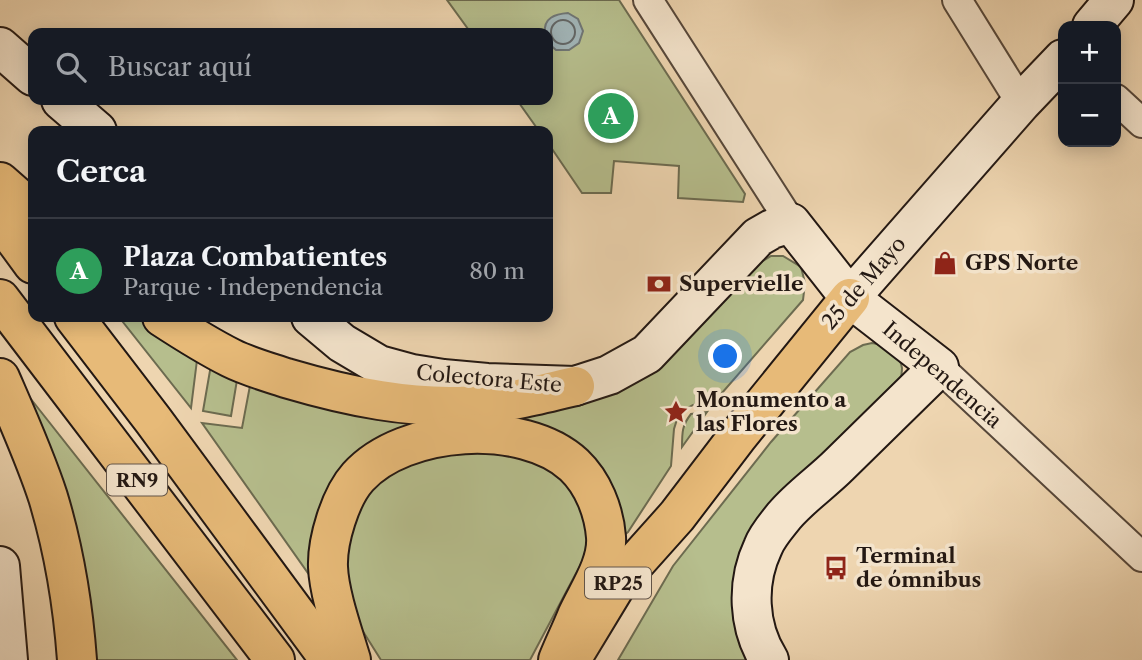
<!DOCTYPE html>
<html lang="es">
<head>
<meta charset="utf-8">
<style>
  :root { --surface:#171b24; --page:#20242c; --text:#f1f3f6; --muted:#9ea1a6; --line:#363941; --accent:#c59692 }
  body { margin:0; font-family:"Libre Caslon Text",serif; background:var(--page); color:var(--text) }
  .controls { position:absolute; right:21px; top:21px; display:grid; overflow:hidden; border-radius:14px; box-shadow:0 4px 18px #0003 }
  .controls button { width:63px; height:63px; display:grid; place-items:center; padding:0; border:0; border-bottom:2px solid var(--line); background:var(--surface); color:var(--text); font:35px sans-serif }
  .you { position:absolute; left:726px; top:357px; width:24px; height:24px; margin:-18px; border:5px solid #fff; border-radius:50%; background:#1a73e8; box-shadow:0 0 0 10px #1a73e833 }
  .badge { display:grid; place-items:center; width:46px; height:46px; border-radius:50%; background:var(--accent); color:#fff; font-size:23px; font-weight:700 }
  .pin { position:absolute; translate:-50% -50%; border:4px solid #fff; box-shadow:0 2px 7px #0006 }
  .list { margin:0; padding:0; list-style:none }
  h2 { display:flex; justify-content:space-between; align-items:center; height:91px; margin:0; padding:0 28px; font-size:30px }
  h2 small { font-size:23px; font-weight:400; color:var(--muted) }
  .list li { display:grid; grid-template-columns:46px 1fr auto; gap:21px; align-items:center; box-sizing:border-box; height:105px; padding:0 28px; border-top:2px solid var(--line) }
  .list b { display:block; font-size:26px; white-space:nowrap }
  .list p { margin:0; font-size:23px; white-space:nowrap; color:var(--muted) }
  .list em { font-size:23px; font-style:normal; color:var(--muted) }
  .icon { flex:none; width:38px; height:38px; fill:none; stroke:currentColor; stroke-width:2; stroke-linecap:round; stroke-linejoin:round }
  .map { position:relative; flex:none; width:1142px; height:660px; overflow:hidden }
  .search { position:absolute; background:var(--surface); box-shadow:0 4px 18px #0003; left:28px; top:28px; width:525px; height:77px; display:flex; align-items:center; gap:18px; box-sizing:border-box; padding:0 24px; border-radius:14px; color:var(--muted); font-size:26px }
  .panel { position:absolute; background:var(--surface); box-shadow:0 4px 18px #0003; left:28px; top:126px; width:525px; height:196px; border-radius:14px }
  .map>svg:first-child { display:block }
</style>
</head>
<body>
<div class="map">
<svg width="1142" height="660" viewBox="0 0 1142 660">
  <rect width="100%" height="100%" fill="#eed5b0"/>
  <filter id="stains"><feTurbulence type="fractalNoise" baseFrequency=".00286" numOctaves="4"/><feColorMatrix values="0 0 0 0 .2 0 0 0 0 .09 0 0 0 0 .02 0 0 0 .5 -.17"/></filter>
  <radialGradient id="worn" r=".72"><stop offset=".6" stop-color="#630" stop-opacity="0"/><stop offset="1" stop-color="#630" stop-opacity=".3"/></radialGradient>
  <!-- green -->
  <g fill="#b6be8d" stroke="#6c6b50" stroke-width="2">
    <polygon points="447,0 619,0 745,194 743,202 678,198 679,166 614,161 611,193 582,193 548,143 548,131 539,131 517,100 548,100 548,33 471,33"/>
    <polygon points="771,256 783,256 801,267 805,283 803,300 715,401 693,405 679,413 674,429 671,466 628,532 619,539 592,459 563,433 520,419 473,415 398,431 315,583 202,423 242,428 252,375 521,408"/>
    <polygon points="119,317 149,317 198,352 191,408"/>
    <path d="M872,343C885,345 900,354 902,368C902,372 901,376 901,380L774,510L750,660H618L673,566L771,442L850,352L863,345Z"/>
    <polygon points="212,359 239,368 231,416 203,411"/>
    <polygon points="23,389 237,660 90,660"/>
    <path d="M707,412L682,447C682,433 682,425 691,414Z"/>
    <polygon points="494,443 576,483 591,545 530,660 381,660 352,614 344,561 356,502 388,465"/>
  </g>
  <!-- water -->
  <path fill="#a1b5b8" stroke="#6f7676" stroke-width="2" d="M568,13L578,19L583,31L579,43L569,50H556L548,43V33H545C543,18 555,14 568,13Z"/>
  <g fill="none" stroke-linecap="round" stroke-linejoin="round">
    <!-- shore -->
    <circle stroke="#626666" stroke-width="2" cx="563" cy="32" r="12"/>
    <!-- street casing -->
    <g stroke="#56473a" stroke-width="32">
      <g id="street">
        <polyline points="648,0 791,223"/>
        <polyline points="957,0 1021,103"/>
        <polyline points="1116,99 1142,123"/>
        <polyline points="939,367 1142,557"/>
      </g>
    </g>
    <!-- secondary casing -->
    <g stroke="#231813" stroke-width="42">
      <g id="secondary">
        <polyline points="1092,26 1114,0"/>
        <polyline points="0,47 33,76"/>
        <polyline points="61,100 97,131"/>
        <polyline points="850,298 1021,103 1063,59"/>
        <path d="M311,317L342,343L379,365L412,374L443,379L487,383L575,386L609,375L647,354L758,237L772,229L791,223L850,298L939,367C906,399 873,432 839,465C822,482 800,497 784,516C777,525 767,536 763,547C746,583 748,627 769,660"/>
        <polyline points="0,566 8,660"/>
      </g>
    </g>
    <!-- primary casing -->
    <g stroke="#231813" stroke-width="42">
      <polyline id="primary" points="575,653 618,582 677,516 738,436 850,298"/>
    </g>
    <!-- highway casing -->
    <g stroke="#231813" stroke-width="42">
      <g id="highway">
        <polyline points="0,182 33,211"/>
        <polyline points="0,219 33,264"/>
        <polyline points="0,299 275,660"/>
        <polyline points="74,317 153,420 330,660"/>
        <path d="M162,317C185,332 207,346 231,358C249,367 268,372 286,378C347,396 412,410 476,405C510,402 542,394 575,386"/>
        <path d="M0,378C17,417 35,457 48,497C64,550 73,605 77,660"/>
        <path d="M351,660C343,633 329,594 328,567C327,541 340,497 358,477C404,426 523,418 574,465C593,483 604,511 606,537C608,564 588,592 577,616C571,631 564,645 558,660"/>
      </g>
    </g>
    <!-- street -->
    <use href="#street" stroke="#f4e4cc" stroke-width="28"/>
    <!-- secondary -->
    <use href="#secondary" stroke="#f4e4cc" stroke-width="38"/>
    <!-- primary -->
    <use href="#primary" stroke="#e7ba78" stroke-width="38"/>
    <!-- highway -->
    <use href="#highway" stroke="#e7ba78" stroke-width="38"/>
  </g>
  <!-- icons -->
  <defs>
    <g id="shop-bare" transform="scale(1.89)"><path d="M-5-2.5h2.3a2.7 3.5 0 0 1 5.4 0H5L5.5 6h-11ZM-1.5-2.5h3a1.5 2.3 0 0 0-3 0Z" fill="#8f2418" stroke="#f4e4cc" stroke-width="2.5" paint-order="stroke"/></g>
    <g id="bank-bare" transform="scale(1.89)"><path d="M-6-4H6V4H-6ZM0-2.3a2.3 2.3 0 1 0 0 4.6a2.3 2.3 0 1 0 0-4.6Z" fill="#8f2418" stroke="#f4e4cc" stroke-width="2.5" paint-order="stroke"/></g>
    <g id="sight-bare" transform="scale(1.89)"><path d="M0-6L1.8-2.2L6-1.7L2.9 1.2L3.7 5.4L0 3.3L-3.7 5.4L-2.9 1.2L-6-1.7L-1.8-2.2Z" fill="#8f2418" stroke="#f4e4cc" stroke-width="2.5" paint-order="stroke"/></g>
    <g id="bus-bare" transform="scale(1.89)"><path d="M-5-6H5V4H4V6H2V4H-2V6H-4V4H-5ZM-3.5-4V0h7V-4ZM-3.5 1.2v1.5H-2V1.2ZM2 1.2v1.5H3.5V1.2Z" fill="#8f2418" stroke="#f4e4cc" stroke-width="2.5" paint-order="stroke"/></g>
  </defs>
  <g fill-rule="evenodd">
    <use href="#shop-bare" x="945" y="263"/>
    <use href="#bank-bare" x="659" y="284"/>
    <use href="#sight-bare" x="676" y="412"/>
    <use href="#bus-bare" x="836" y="568"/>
  </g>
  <g text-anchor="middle" stroke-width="7" stroke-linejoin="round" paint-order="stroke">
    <!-- shield labels -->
    <g fill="#f4e4cc" stroke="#62554a" stroke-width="2">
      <rect x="107" y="464.5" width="60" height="31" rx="5"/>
      <rect x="585" y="567.5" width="66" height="31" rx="5"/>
    </g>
    <g font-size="19" font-weight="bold" fill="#231813">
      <text x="137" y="487">RN9</text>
      <text x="618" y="590">RP25</text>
    </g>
    <!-- poi labels -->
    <g font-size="21" font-weight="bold" fill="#231813" stroke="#f4e4cc" text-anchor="start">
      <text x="965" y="270">GPS Norte</text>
      <text x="679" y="291">Supervielle</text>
      <text x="696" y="407">Monumento a<tspan x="696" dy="24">las Flores</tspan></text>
      <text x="856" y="563">Terminal<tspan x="856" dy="24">de ómnibus</tspan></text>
    </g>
    <!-- street labels -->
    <g font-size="21" fill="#231813" stroke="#f4e4cc">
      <text transform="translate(864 283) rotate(-49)" y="7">25 de Mayo</text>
      <text transform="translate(942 375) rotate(41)" y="7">Independencia</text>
      <text transform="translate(489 379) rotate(5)" y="7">Colectora Este</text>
    </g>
  </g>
  <rect width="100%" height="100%" filter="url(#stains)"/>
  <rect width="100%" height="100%" fill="url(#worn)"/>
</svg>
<div class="controls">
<button>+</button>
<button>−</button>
</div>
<div class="you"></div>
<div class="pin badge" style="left:611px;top:116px;background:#2e9e5b">A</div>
<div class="search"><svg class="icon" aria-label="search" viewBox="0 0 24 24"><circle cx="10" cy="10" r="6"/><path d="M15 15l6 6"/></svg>Buscar aquí</div>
<section class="panel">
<h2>Cerca<small></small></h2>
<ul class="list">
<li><span class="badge" style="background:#2e9e5b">A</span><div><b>Plaza Combatientes</b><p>Parque · Independencia</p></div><em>80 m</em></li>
</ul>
</section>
</div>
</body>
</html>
